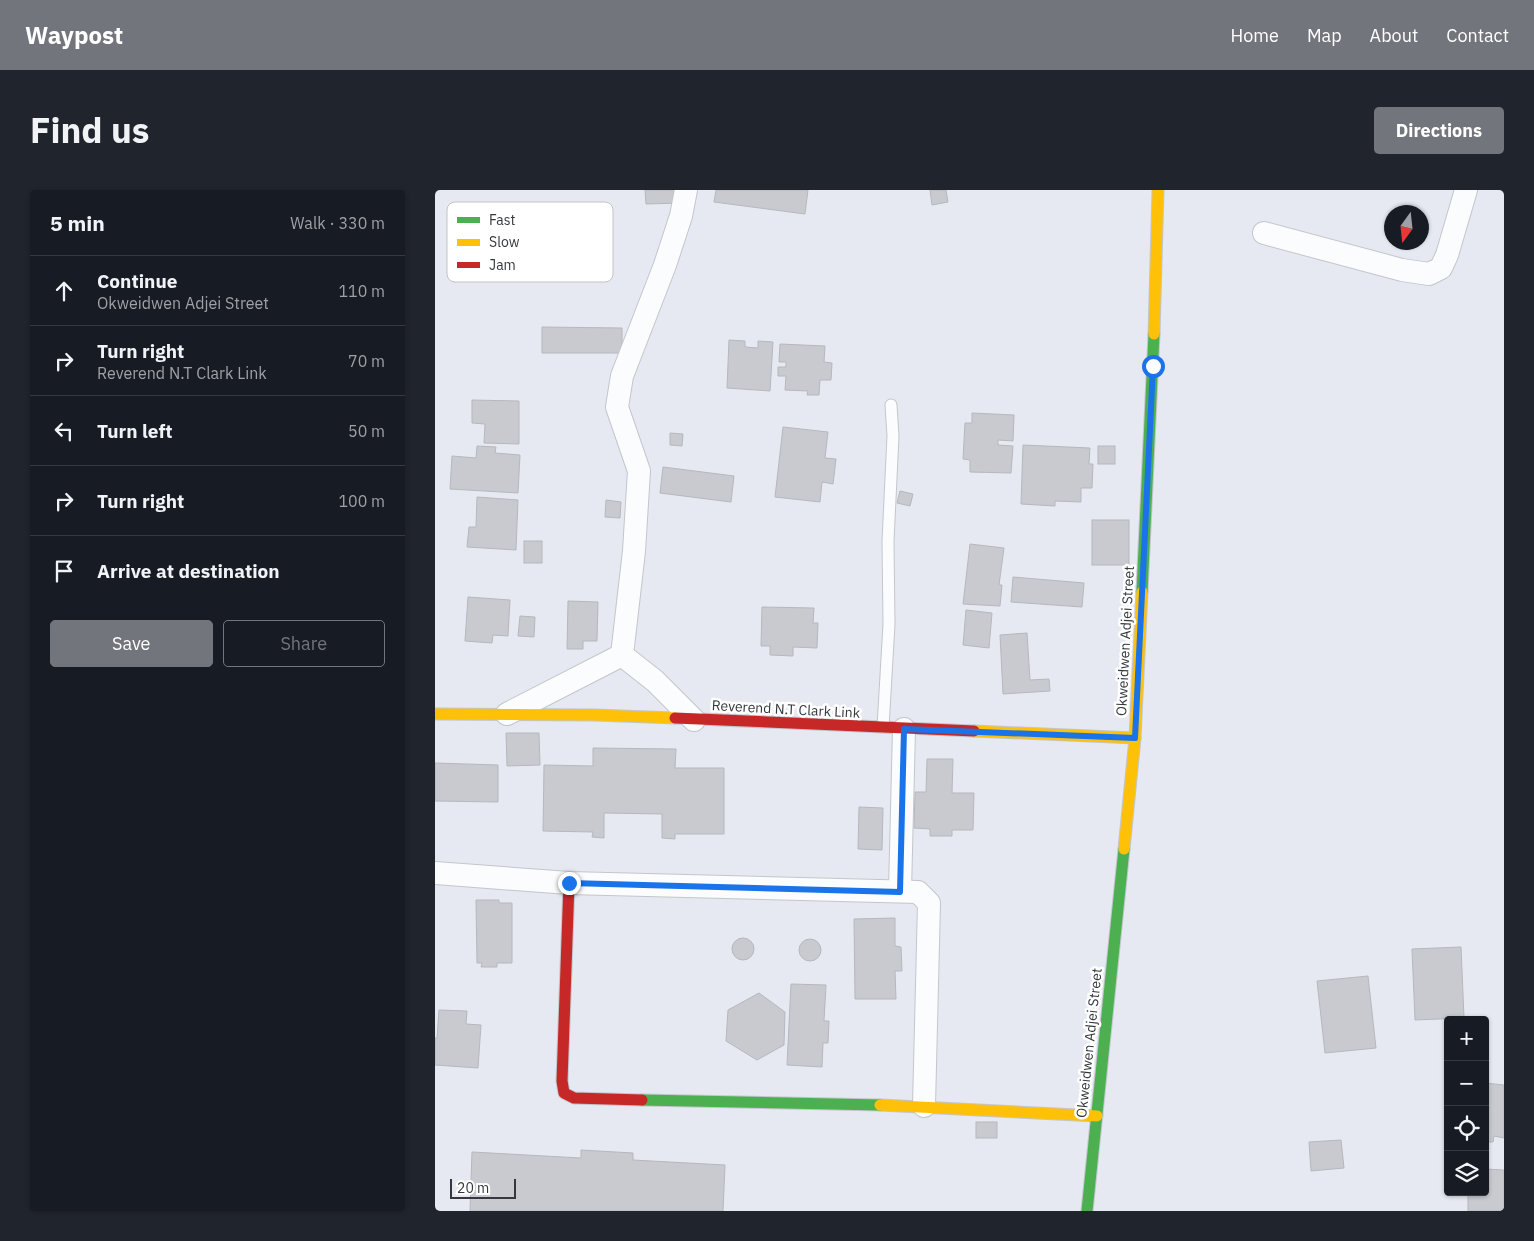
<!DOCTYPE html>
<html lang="en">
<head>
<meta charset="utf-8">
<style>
  :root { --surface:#171b24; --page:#20242c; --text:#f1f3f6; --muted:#9ea1a6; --line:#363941; --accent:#72757b }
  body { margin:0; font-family:"IBM Plex Sans",sans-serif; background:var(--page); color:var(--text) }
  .controls { position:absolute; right:15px; bottom:15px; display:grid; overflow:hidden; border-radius:5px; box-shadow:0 1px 4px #0004 }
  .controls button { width:45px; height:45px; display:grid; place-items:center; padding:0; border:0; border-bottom:1px solid var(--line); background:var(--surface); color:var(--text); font:25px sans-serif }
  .compass { position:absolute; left:949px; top:15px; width:45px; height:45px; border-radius:50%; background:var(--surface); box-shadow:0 1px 4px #0004; rotate:195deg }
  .scale { position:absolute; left:15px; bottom:12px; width:66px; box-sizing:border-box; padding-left:5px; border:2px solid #34373b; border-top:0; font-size:14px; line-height:18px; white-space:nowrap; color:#34373b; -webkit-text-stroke:4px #fff; paint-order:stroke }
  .stop { position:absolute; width:15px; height:15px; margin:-11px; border:4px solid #1a73e8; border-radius:50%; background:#fff }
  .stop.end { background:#1a73e8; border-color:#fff; box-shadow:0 1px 5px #0008 }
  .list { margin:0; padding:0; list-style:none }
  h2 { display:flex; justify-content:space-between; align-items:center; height:65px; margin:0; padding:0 20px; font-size:21px }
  h2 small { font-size:16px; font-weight:400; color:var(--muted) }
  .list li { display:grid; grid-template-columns:32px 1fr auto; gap:15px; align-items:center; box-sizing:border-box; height:70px; padding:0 20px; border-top:1px solid var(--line) }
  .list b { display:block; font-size:19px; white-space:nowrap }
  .list p { margin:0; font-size:16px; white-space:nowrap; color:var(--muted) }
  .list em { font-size:16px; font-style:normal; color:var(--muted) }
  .actions { display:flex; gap:10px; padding:15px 20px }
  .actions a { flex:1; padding:11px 0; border:1px solid var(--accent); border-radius:5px; text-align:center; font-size:18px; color:var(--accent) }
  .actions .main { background:var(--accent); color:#fff }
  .icon { flex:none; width:28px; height:28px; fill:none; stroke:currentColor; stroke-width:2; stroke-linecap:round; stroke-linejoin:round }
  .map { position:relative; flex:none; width:1069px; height:1021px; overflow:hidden; border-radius:5px }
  header { display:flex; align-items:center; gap:30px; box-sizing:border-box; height:70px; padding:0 25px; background:var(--accent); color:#fff }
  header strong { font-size:24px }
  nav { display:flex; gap:28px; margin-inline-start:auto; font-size:18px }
  .intro { display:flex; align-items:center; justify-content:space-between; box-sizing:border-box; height:120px; padding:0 30px }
  h1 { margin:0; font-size:35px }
  .button { padding:12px 22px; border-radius:5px; background:var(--accent); color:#fff; font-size:18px; font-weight:700 }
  main { display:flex; gap:30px; padding:0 30px }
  aside { flex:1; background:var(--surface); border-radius:5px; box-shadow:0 1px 4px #0004 }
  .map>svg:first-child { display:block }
</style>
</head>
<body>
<header>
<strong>Waypost</strong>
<nav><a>Home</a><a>Map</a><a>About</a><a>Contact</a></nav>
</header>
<div class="intro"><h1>Find us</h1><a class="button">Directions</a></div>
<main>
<aside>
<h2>5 min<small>Walk · 330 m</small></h2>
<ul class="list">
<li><svg class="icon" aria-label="ahead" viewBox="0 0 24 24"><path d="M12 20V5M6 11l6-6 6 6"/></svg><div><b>Continue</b><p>Okweidwen Adjei Street</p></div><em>110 m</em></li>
<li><svg class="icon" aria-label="right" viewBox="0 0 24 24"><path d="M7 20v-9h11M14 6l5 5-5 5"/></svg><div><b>Turn right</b><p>Reverend N.T Clark Link</p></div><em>70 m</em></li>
<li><svg class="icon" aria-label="left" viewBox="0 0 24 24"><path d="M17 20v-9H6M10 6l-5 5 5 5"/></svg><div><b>Turn left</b></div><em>50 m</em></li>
<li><svg class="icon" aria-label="right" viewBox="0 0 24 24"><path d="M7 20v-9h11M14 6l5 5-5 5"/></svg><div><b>Turn right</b></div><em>100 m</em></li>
<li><svg class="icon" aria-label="arrive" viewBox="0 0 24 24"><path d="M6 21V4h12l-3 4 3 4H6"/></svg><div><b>Arrive at destination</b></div></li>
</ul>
<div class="actions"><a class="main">Save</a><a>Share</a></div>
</aside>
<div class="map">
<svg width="1069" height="1021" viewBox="0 0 1069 1021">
  <rect width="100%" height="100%" fill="#e6e9f1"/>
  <!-- building -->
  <g fill="#c8cad0" stroke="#b5b8bd">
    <polygon points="210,0 246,0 247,13 211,14"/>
    <polygon points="281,0 373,0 370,24 279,12"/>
    <polygon points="495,0 511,0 513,12 497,15"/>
    <polygon points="107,137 187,138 187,163 107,163"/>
    <polygon points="294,150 310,151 310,157 323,158 323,151 338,152 335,201 292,198"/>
    <polygon points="345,154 390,156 389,172 397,173 396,190 385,190 384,205 372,205 373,201 350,200 351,186 343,186 343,177 351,177 351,172 344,172"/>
    <polygon points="37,210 84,211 84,254 49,253 50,234 37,233"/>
    <polygon points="537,223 579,225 578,251 563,250 563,255 578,256 576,283 535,282 535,270 528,269 530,233 537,233"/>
    <polygon points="348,237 393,242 390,268 401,269 398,294 387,292 385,312 340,307"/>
    <polygon points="235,243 248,244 247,256 235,255"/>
    <polygon points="588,255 655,258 654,274 658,274 657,298 646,298 646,312 620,311 620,316 586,314"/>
    <polygon points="42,256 61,257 60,263 85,265 83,303 15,299 17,266 41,268"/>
    <rect x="663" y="256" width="17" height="18"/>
    <polygon points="228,277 299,286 296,312 225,303"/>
    <polygon points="465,301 478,304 475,316 462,313"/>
    <polygon points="42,307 83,310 81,360 32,357 34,337 41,337"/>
    <polygon points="171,310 186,312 185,328 170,327"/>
    <rect x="657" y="330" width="37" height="45"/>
    <rect x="89" y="351" width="18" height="22"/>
    <polygon points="535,354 569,358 564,395 567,395 565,416 528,414"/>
    <polygon points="578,387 649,393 647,417 576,412"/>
    <polygon points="33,407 75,410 73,446 58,445 57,453 30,451"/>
    <polygon points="133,411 163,412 162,451 148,451 148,459 132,459"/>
    <polygon points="327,417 379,418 378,433 383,433 382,458 358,457 358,466 335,465 335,456 326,456"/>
    <polygon points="531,420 557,423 554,458 528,455"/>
    <polygon points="85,426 100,427 99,447 83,446"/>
    <polygon points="592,443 595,490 614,489 615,501 568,504 565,445"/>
    <polygon points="71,543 104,543 105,575 72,576"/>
    <polygon points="158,558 241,559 240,578 289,578 289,644 240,644 240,649 227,648 227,624 169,623 169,648 157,647 158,642 108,641 109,575 158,576"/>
    <polygon points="492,569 518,569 517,603 539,603 538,640 517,640 517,646 495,646 495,639 479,638 480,602 491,602"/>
    <polygon points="0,573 63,575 63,612 0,611"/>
    <polygon points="424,617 448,618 447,660 423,659"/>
    <polygon points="41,710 64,710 64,713 77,713 77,773 62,773 62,777 46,777 47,773 42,773"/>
    <polygon points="460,728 460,756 466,757 467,781 460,781 461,809 420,809 419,729"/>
    <circle cx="308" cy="759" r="11"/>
    <circle cx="375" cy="760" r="11"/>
    <polygon points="1026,757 1029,828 980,830 977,759"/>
    <polygon points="933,786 941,858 890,863 882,791"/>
    <polygon points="356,794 391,795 389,831 394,831 393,853 388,853 387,877 352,875"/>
    <polygon points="324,803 350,822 349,855 322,870 291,851 293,820"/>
    <polygon points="4,820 32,821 31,834 46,835 43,878 0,875 0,848 2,848"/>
    <polygon points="1050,893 1069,895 1069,948 1059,946 1058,952 1050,952"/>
    <rect x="541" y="932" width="21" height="16"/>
    <polygon points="906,950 909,978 876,981 874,952"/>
    <polygon points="146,960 198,963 198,970 290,975 288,1021 35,1021 37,962 146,968"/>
    <polygon points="1050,979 1069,980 1069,1021 1033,1021 1033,1002 1050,1002"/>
  </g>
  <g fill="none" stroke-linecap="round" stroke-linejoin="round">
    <!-- lane casing -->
    <g stroke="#c3c6cc" stroke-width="13">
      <polyline id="lane" points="448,537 454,434 453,351 458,246 456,215"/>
    </g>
    <!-- street casing -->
    <g stroke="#c3c6cc" stroke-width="24">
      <g id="street">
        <polyline points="829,43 967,80 994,84 1006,78 1012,65 1031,0"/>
        <polyline points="187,465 199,361 204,281 182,217 187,186 230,75 246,26 251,0"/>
        <polyline points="187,465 220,491 259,530"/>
        <polyline points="72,524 187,465"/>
        <polyline points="0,683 134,693 483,702 494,713 489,916"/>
        <polyline points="465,701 469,539"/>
      </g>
    </g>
    <!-- fast casing -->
    <g stroke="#c3c6cc" stroke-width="13">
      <g id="fast">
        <polyline points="707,402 719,144"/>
        <polyline points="207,910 445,915"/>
        <polyline points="652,1021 689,659"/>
      </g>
    </g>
    <!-- slow casing -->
    <g stroke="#c3c6cc" stroke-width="13">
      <g id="slow">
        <polyline points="719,144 723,0"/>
        <polyline points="0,524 160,525 240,528"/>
        <polyline points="539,541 700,548"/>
        <polyline points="689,659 700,548 707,402"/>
        <polyline points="445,915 662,926"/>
      </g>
    </g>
    <!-- jam casing -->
    <g stroke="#c3c6cc" stroke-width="13">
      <g id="jam">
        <polyline points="240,528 539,541"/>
        <polyline points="134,693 127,891 129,903 139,908 207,910"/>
      </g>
    </g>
    <!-- lane -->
    <use href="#lane" stroke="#fbfcfd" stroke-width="11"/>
    <!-- street -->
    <use href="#street" stroke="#fbfcfd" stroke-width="22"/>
    <!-- fast -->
    <use href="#fast" stroke="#4caf50" stroke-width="11"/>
    <!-- slow -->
    <use href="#slow" stroke="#ffc107" stroke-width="11"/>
    <!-- jam -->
    <use href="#jam" stroke="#c62828" stroke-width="11"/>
  </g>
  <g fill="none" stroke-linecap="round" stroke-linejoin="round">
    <!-- route -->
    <polyline stroke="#1a73e8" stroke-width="6" points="134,693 465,702 469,539 700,548 718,176"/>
  </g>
  <g text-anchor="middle" stroke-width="5" stroke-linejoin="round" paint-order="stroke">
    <!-- street labels -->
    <g font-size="14" fill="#34373b" stroke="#fff">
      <text transform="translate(690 451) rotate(-87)" y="5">Okweidwen Adjei Street</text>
      <text transform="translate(351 519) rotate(3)" y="5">Reverend N.T Clark Link</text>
      <text transform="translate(654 853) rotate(-84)" y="5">Okweidwen Adjei Street</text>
    </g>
  </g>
  <!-- legend -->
  <rect x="12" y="12" width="166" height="80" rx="8" fill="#fff" stroke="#c2c3c4" stroke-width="1"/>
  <rect x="22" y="27" width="23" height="6" fill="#4caf50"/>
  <rect x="22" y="49" width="23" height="7" fill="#ffc107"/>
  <rect x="22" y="72" width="23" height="6" fill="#c62828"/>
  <g font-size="14" fill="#34373b">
    <text x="54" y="35">Fast</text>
    <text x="54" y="57">Slow</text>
    <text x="54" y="80">Jam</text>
  </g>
</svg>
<div class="controls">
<button>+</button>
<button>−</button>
<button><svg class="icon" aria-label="locate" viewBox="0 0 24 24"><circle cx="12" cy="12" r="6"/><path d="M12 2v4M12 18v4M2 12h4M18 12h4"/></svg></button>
<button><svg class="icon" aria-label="layers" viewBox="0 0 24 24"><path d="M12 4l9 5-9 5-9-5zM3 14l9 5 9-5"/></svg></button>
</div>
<svg class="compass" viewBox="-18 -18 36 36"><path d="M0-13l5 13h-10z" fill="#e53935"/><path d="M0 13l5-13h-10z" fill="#9ea1a6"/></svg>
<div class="scale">20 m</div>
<div class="stop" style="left:718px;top:176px"></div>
<div class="stop end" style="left:134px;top:693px"></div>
</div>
</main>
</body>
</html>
